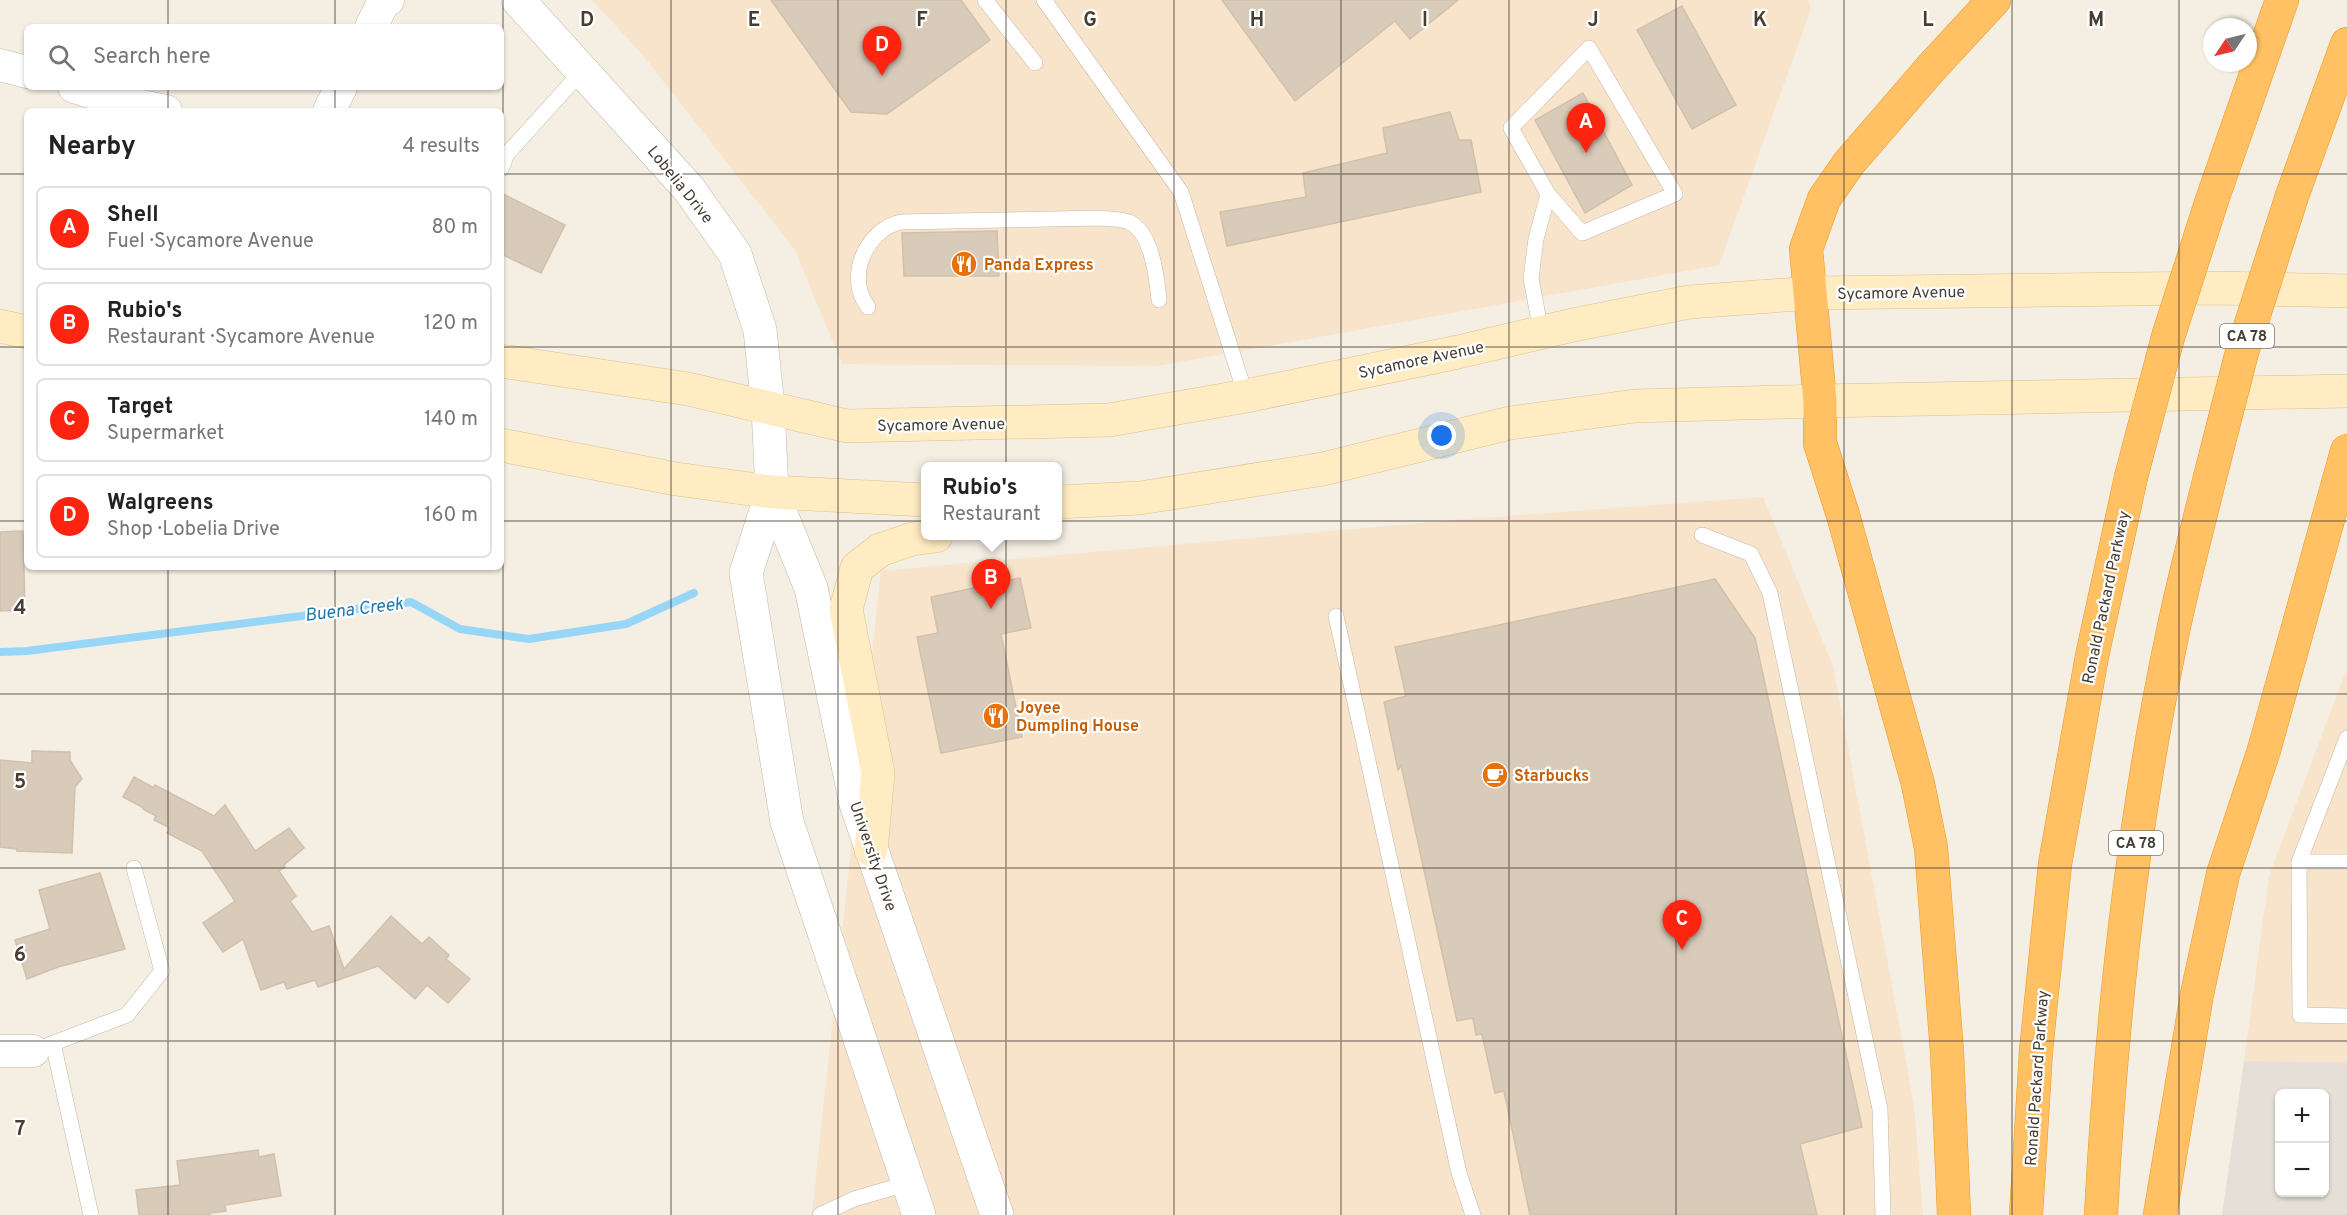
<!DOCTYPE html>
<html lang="en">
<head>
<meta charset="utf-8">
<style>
  :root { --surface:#fff; --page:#f2f2f2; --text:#222; --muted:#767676; --line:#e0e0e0; --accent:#ff240f }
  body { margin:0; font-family:Overpass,sans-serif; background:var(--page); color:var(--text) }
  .controls { position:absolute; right:18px; bottom:18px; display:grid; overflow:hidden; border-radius:9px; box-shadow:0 2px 4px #0004 }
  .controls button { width:54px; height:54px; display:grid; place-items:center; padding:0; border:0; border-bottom:2px solid var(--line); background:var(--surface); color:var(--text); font:30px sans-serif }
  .compass { position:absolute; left:2203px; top:18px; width:54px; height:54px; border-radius:50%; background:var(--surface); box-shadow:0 2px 4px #0004; rotate:235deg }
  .you { position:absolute; left:1442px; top:436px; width:21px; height:21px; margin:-15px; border:4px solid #fff; border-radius:50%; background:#1a73e8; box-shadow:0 0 0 9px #1a73e833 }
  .badge { display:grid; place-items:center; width:39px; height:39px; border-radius:50%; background:var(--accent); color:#fff; font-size:20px; font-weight:700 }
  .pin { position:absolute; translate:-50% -50px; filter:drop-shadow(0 2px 3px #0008) }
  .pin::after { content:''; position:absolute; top:32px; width:21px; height:18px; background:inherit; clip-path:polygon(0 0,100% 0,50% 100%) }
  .popup { position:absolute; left:921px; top:462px; width:141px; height:78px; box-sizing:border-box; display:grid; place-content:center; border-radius:9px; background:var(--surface); filter:drop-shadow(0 2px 4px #0005); font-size:20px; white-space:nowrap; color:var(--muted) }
  .popup b { font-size:22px; color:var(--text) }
  .popup::after { content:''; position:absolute; left:50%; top:100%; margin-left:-12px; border:12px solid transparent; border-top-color:var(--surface) }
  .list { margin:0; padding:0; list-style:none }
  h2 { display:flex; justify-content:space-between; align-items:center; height:78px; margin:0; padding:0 24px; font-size:26px }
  h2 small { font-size:20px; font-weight:400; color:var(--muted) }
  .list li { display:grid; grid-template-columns:39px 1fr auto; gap:18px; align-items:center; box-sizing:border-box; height:84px; margin:0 12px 12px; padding:0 12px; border:2px solid var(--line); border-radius:9px }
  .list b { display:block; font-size:22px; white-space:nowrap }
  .list p { margin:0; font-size:20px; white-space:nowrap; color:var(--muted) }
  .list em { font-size:20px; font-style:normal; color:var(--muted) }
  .icon { flex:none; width:33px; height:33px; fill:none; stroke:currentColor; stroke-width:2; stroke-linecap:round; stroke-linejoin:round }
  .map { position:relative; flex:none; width:2347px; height:1215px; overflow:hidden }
  .search { position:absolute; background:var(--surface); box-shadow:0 2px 4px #0004; left:24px; top:24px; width:480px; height:66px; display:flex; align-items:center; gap:15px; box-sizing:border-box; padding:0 21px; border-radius:9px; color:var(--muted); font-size:22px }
  .panel { position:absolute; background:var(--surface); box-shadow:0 2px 4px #0004; left:24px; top:108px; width:480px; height:462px; border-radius:9px }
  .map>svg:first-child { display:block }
</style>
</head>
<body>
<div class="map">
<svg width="2347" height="1215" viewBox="0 0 2347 1215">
  <rect width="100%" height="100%" fill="#f4eee3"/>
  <!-- commercial -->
  <g fill="#f8e3cb">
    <polygon points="592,0 1808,0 1811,9 1719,265 1157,366 842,364 795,250 643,55"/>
    <polygon points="1763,497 1833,666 1914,1105 1923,1215 810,1215 812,1213 881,571 1456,520"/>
    <polygon points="2347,668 2347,1062 2244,1061 2269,876"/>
  </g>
  <!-- industrial -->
  <path fill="#e5dfd8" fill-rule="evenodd" d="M2244,1061L2347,1062V1215H2222ZM2280,1094H2324V1192H2280Z"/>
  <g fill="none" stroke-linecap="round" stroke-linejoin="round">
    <!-- stream -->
    <polyline stroke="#98d6f7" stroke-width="8" points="0,652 27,651 411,602 460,629 529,639 626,624 694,593"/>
  </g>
  <!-- building -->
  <g fill="#d9cbba" stroke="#d2c0aa" stroke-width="1.5">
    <polygon points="771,0 961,0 990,40 887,114 851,112"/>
    <polygon points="1222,0 1458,0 1410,39 1395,21 1295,101"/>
    <polygon points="1682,6 1736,105 1692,129 1637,30"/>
    <polygon points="1583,93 1632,185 1585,213 1535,120"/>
    <polygon points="1450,112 1459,140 1471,140 1481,192 1227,246 1220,212 1306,197 1303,173 1387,153 1383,128"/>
    <polygon points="501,193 565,225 541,273 501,254"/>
    <polygon points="997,231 999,276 904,276 902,233"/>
    <polygon points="23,531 25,610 0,611 0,532"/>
    <polygon points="1020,578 1031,628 1001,634 1022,737 941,753 917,637 938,633 931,597"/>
    <polygon points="1715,579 1755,638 1862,1127 1800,1144 1817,1215 1530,1215 1504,1091 1495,1093 1482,1034 1476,1035 1473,1018 1457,1021 1401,765 1398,770 1384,702 1406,696 1395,647"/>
    <polygon points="32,751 70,752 70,760 82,779 75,787 72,853 17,851 17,849 0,847 0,760 32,763"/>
    <polygon points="134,777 154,788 155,785 214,816 225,805 255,851 289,828 304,848 284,865 285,867 279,871 296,896 290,901 312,932 329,926 344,969 391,916 422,944 429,937 449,955 446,959 470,979 448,1003 427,985 415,999 378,966 318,987 315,980 287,989 284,982 261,990 243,939 223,952 203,923 235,901 202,851 167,833 170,828 154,820 156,816 143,809 144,808 123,797"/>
    <polygon points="100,873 125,949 58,967 27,979 15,940 50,929 39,890"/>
    <polygon points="258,1150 259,1157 274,1154 281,1196 225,1205 226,1211 210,1213 210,1215 139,1215 136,1190 180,1185 177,1161"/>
  </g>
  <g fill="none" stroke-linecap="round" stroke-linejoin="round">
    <!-- service casing -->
    <g stroke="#c3b8a8" stroke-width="16">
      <g id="service">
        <polyline points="985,0 1035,63"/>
        <polyline points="1044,0 1181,192 1246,396"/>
        <polyline points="501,169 507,154 583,70"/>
        <path d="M868,307C845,278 866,229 901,222L1101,218C1110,219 1120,219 1129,222C1152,232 1157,278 1159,300"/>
        <polyline points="1541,332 1531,278 1536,239 1548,194 1582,233 1675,194 1589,48 1511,128 1548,194"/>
        <polyline points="1702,535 1751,554 1770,593 1880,1109 1883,1215"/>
        <polyline points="1336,616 1459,1173 1473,1215"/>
        <polyline points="2347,738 2299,862 2300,1015 2347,1016"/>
        <polyline points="2299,862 2347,862"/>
        <polyline points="53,1043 91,1215"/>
        <polyline points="33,1051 127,1015 162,971 134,868"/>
        <polyline points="820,1215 854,1199 909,1183"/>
      </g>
    </g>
    <!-- minor casing -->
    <g stroke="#c3b8a8" stroke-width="33">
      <g id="minor">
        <polyline points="371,27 383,3 388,0"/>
        <polyline points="0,65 27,72"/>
        <polyline points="74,87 126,103 166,111"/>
        <polyline points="329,111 341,87"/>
        <polyline points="0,1051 33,1051"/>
      </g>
    </g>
    <!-- tertiary casing -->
    <g stroke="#c3b8a8" stroke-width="34">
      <g id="tertiary">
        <polyline points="518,0 689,189 735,254 760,330 768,407 772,492 811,588 856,804 997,1215"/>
        <polyline points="772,492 746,573 787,822 919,1215"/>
      </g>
    </g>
    <!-- secondary casing -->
    <g stroke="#dbc390" stroke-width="34">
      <g id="secondary">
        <polyline points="0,326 27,332"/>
        <polyline points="501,361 688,389 847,426 1109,420 1246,396 1458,352 1573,325 1689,302 1812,293 2218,288 2347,291"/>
        <polyline points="501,445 676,479 772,492 925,500"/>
        <polyline points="1057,502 1140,498 1323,469 1510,423 1635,406 1820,401 2347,391"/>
        <polyline points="871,850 878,773 846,609 857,568 880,550 912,539 936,536"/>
      </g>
    </g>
    <!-- motorway casing -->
    <g stroke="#ed9724" stroke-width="34">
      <g id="motorway">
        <polyline points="2292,196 2347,44"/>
        <polyline points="2212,200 2282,0"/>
        <polyline points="1954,1215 1947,1052 1931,848 1918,784 1843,515 1820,443 1820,401 1806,249 1824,199 1849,163 1932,67 1994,0"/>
        <polyline points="2026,1215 2036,1051 2055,864 2092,656 2131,477"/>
        <path d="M2101,1215C2111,1021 2132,826 2172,636C2183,582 2197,530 2210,477"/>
        <polyline points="2160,1215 2197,994 2223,874 2264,750 2347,451"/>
      </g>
    </g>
    <!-- service -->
    <use href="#service" stroke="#fff" stroke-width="15"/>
    <!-- minor -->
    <use href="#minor" stroke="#fff" stroke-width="32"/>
    <!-- tertiary -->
    <use href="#tertiary" stroke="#fff" stroke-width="33"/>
    <!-- secondary -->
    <use href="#secondary" stroke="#ffecc2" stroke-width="33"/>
    <!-- motorway -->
    <use href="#motorway" stroke="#ffc163" stroke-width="33"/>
    <!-- motorway-bridge casing -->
    <g stroke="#ed9724" stroke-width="34" stroke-linecap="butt">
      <g id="motorway-bridge">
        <polyline points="2131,477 2168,337 2212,200"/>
        <polyline points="2210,477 2242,352 2292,196"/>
      </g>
    </g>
    <!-- motorway-bridge -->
    <use href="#motorway-bridge" stroke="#ffc163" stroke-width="33"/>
  </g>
  <!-- grid -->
  <path fill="none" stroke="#463d33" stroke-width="1.5" stroke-opacity="0.55" d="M168,0V27M335,0V27M503,0V1215M671,0V1215M838,0V1215M1006,0V1215M1174,0V1215M1341,0V1215M1509,0V1215M1676,0V1215M1844,0V1215M2012,0V1215M2179,0V1215M168,87V111M335,87V111M0,174H27M501,174H2347M0,347H27M501,347H2347M0,521H27M501,521H2347M168,567V1215M335,567V1215M0,694H2347M0,868H2347M0,1041H2347"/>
  <!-- icons -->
  <defs>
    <g id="restaurant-disc" transform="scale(1.35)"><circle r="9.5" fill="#e8710a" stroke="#fff"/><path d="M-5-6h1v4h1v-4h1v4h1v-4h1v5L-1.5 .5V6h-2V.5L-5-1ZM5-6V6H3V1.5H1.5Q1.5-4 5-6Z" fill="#fff"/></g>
    <g id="cafe-disc" transform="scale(1.35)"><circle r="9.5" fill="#e8710a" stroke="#fff"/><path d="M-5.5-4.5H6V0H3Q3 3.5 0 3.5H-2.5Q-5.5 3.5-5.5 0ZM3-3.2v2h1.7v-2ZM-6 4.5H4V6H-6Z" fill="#fff"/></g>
  </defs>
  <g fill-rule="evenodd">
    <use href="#restaurant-disc" x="964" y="264"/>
    <use href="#restaurant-disc" x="996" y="716"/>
    <use href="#cafe-disc" x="1495" y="775"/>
  </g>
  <g text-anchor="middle" stroke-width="4.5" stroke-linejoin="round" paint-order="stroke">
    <!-- shield labels -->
    <g fill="#fff" stroke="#7e7770" stroke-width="1.5">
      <rect x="2220" y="324" width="54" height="24" rx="4.5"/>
      <rect x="2109" y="831" width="54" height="24" rx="4.5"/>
    </g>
    <g font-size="15" font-weight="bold" fill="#463d33">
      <text x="2247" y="341">CA 78</text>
      <text x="2136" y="848">CA 78</text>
    </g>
    <!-- street labels -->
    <g font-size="16" fill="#463d33" stroke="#fff">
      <text transform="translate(681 184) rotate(51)" y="6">Lobelia Drive</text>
      <text transform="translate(1901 292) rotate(-1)" y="6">Sycamore Avenue</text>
      <text transform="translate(1421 359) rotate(-12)" y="6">Sycamore Avenue</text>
      <text transform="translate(941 424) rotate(-1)" y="6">Sycamore Avenue</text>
      <text transform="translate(2105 597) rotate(-78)" y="6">Ronald Packard Parkway</text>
      <text transform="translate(874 856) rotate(71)" y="6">University Drive</text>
      <text transform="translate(2036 1078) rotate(-86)" y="6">Ronald Packard Parkway</text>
    </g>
    <!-- food labels -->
    <g font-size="16" font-weight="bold" fill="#c56008" stroke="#fff" text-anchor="start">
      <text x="984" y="270">Panda Express</text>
      <text x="1016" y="713">Joyee<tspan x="1016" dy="18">Dumpling House</tspan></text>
      <text x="1514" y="781">Starbucks</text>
    </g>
    <!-- water labels -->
    <g font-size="18" font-style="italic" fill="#1f78ab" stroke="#fff">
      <text transform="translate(354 609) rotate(-7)" y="6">Buena Creek</text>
    </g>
  </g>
  <g font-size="20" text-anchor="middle" font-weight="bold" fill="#463d33" stroke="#fff" stroke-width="4.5" stroke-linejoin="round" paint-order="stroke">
    <text x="587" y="26">D</text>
    <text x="754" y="26">E</text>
    <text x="922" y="26">F</text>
    <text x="1090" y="26">G</text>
    <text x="1257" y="26">H</text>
    <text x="1425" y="26">I</text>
    <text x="1593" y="26">J</text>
    <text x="1760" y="26">K</text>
    <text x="1928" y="26">L</text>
    <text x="2096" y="26">M</text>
    <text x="20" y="614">4</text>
    <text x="20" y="788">5</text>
    <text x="20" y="961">6</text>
    <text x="20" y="1135">7</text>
  </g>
</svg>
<div class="controls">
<button>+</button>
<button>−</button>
</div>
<svg class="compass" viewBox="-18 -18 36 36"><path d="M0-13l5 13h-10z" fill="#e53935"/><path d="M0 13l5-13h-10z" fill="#767676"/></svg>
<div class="you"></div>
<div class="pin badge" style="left:1586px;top:153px">A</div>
<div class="pin badge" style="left:991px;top:609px">B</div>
<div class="popup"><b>Rubio's</b>Restaurant</div>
<div class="pin badge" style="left:1682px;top:950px">C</div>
<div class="pin badge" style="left:882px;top:76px">D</div>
<div class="search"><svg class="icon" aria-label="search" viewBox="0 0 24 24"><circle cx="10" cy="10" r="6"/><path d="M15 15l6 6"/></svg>Search here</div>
<section class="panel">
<h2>Nearby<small>4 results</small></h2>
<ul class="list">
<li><span class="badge">A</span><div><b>Shell</b><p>Fuel · Sycamore Avenue</p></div><em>80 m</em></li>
<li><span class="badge">B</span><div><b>Rubio's</b><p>Restaurant · Sycamore Avenue</p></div><em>120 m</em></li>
<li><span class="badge">C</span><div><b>Target</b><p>Supermarket</p></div><em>140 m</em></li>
<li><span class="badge">D</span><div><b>Walgreens</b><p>Shop · Lobelia Drive</p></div><em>160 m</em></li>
</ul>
</section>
</div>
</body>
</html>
